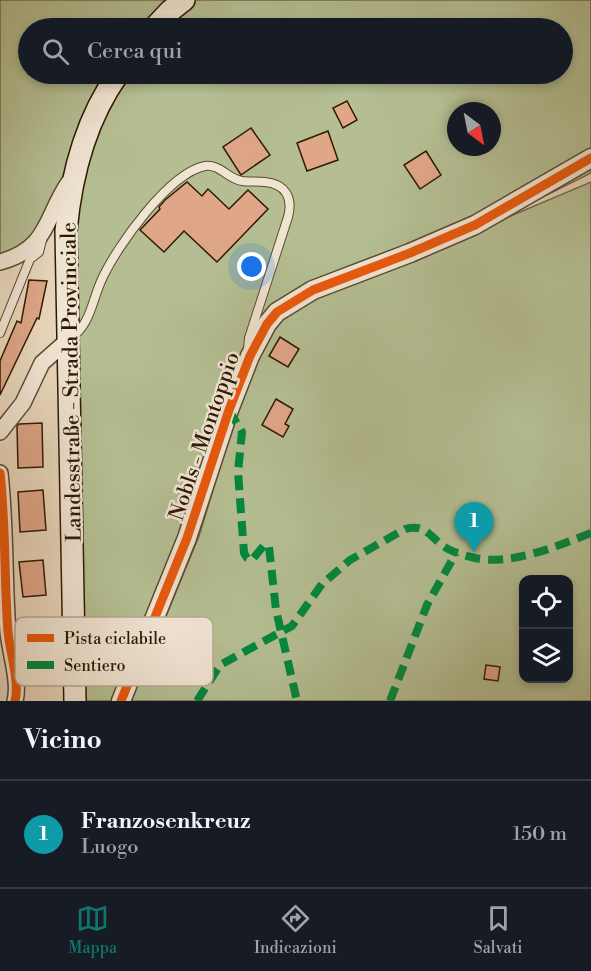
<!DOCTYPE html>
<html lang="it">
<head>
<meta charset="utf-8">
<style>
  :root { --surface:#171b24; --page:#20242c; --text:#f1f3f6; --muted:#9ea1a6; --line:#363941; --accent:#0f766e }
  body { margin:0; font-family:"Libre Bodoni",serif; background:var(--page); color:var(--text) }
  .controls { position:absolute; right:18px; bottom:18px; display:grid; overflow:hidden; border-radius:12px; box-shadow:0 3px 9px #0003 }
  .controls button { width:54px; height:54px; display:grid; place-items:center; padding:0; border:0; border-bottom:2px solid var(--line); background:var(--surface); color:var(--text); font:30px sans-serif }
  .compass { position:absolute; left:447px; top:102px; width:54px; height:54px; border-radius:50%; background:var(--surface); box-shadow:0 3px 9px #0003; rotate:148deg }
  .you { position:absolute; left:252px; top:267px; width:21px; height:21px; margin:-15px; border:4px solid #fff; border-radius:50%; background:#1a73e8; box-shadow:0 0 0 9px #1a73e833 }
  .badge { display:grid; place-items:center; width:39px; height:39px; border-radius:50%; background:var(--accent); color:#fff; font-size:20px; font-weight:700 }
  .pin { position:absolute; translate:-50% -50px; filter:drop-shadow(0 2px 3px #0008) }
  .pin::after { content:''; position:absolute; top:32px; width:21px; height:18px; background:inherit; clip-path:polygon(0 0,100% 0,50% 100%) }
  .list { margin:0; padding:0; list-style:none }
  h2 { display:flex; justify-content:space-between; align-items:center; height:78px; margin:0; padding:0 24px; font-size:26px }
  h2 small { font-size:20px; font-weight:400; color:var(--muted) }
  .list li { display:grid; grid-template-columns:39px 1fr auto; gap:18px; align-items:center; box-sizing:border-box; height:108px; padding:0 24px; border-top:2px solid var(--line) }
  .list b { display:block; font-size:22px; white-space:nowrap }
  .list p { margin:0; font-size:20px; white-space:nowrap; color:var(--muted) }
  .list em { font-size:20px; font-style:normal; color:var(--muted) }
  .icon { flex:none; width:33px; height:33px; fill:none; stroke:currentColor; stroke-width:2; stroke-linecap:round; stroke-linejoin:round }
  .map { position:relative; flex:none; width:591px; height:701px; overflow:hidden }
  .search { position:absolute; background:var(--surface); box-shadow:0 3px 9px #0003; left:18px; right:18px; top:18px; height:66px; display:flex; align-items:center; gap:15px; box-sizing:border-box; padding:0 21px; border-radius:33px; color:var(--muted); font-size:22px }
  .sheet { height:186px; background:var(--surface) }
  nav { display:flex; justify-content:space-around; align-items:center; box-sizing:border-box; height:84px; border-top:2px solid var(--line); background:var(--surface); font-size:16px; color:var(--muted) }
  nav a { display:grid; justify-items:center; gap:3px }
  nav .on { color:var(--accent) }
  .map>svg:first-child { display:block }
</style>
</head>
<body>
<div class="map">
<svg width="591" height="701" viewBox="0 0 591 701">
  <rect width="100%" height="100%" fill="#e8d6bc"/>
  <filter id="stains"><feTurbulence type="fractalNoise" baseFrequency=".00333" numOctaves="4"/><feColorMatrix values="0 0 0 0 .2 0 0 0 0 .09 0 0 0 0 .02 0 0 0 .5 -.17"/></filter>
  <radialGradient id="worn" r=".72"><stop offset=".6" stop-color="#630" stop-opacity="0"/><stop offset="1" stop-color="#630" stop-opacity=".3"/></radialGradient>
  <!-- green -->
  <path fill="#b4be92" stroke="#716c4a" stroke-width="1.5" fill-rule="evenodd" d="M0,0H591V173L473,232L591,182V701H131L199,536L233,424L182,532L114,701H84L85,643L75,358L76,229L41,224L28,244L0,257ZM28,28H562V74H28ZM456,111H492V147H456ZM524,580H568V678H524Z"/>
  <!-- building -->
  <g fill="#dfa688" stroke="#2e1a02" stroke-width="1.5">
    <polygon points="347,101 357,120 343,128 333,108"/>
    <polygon points="251,128 270,155 241,175 223,147"/>
    <polygon points="328,131 338,160 307,171 297,143"/>
    <polygon points="426,151 441,175 420,189 404,165"/>
    <polygon points="187,182 202,196 208,189 229,209 248,190 268,209 217,262 184,231 164,252 140,230 160,209 159,207 165,200"/>
    <polygon points="29,280 47,281 39,319 37,318 0,395 0,361 17,321 21,323"/>
    <polygon points="280,337 299,349 288,367 269,356"/>
    <polygon points="276,399 293,409 285,424 289,426 283,437 262,425"/>
    <polygon points="42,423 43,467 18,468 17,426 19,424"/>
    <polygon points="43,490 46,530 20,532 18,492"/>
    <polygon points="43,560 46,595 23,597 19,562"/>
    <polygon points="486,665 500,667 498,681 484,679"/>
  </g>
  <g fill="none" stroke-linecap="round" stroke-linejoin="round">
    <!-- service casing -->
    <g stroke="#5c4930" stroke-width="10">
      <g id="service">
        <polyline points="0,333 30,259 39,252 42,240"/>
        <path d="M71,338C91,324 92,300 102,279C117,246 169,173 205,166C220,164 228,179 242,181C249,182 257,181 265,182C286,184 293,198 288,217L249,338L248,349"/>
      </g>
    </g>
    <!-- minor casing -->
    <g stroke="#5c4930" stroke-width="18">
      <g id="minor">
        <path d="M0,262C49,249 45,217 69,182"/>
        <polyline points="0,432 23,403 42,363 68,340"/>
        <path d="M0,473C6,526 4,579 8,632C10,653 20,682 15,701"/>
      </g>
    </g>
    <!-- tertiary casing -->
    <g stroke="#5c4930" stroke-width="21">
      <polyline id="tertiary" points="121,701 187,538 229,410 250,356 267,324 277,312 313,290 410,253 475,225 591,158"/>
    </g>
    <!-- secondary casing -->
    <g stroke="#2e1a02" stroke-width="24">
      <g id="secondary">
        <polyline points="154,28 170,11 184,0"/>
        <path d="M75,701L66,231C71,177 86,119 118,74"/>
      </g>
    </g>
    <!-- service -->
    <use href="#service" stroke="#f0e4d3" stroke-width="8"/>
    <!-- minor -->
    <use href="#minor" stroke="#f0e4d3" stroke-width="15"/>
    <!-- tertiary -->
    <use href="#tertiary" stroke="#f0e4d3" stroke-width="18"/>
    <!-- secondary -->
    <use href="#secondary" stroke="#f0e4d3" stroke-width="21"/>
    <!-- quiet -->
    <g stroke="#00873e" stroke-width="8" stroke-dasharray="15 8" stroke-linecap="butt">
      <polyline points="229,410 242,432 238,472 244,553 247,558 252,560 265,544 269,547 276,610 297,701"/>
      <path d="M197,701L220,665L292,626L322,584L350,560L405,529C428,523 431,540 448,549C456,553 466,556 475,558C510,566 558,546 591,533"/>
      <polyline points="390,701 427,605 456,553"/>
    </g>
    <!-- cycleway casing -->
    <g stroke="#f0e4d3" stroke-width="13">
      <g id="cycleway">
        <path d="M0,473C6,526 4,579 8,632C10,653 20,682 15,701"/>
        <polyline points="121,701 187,538 229,410 250,356 267,324 277,312 313,290 410,253 475,225 591,158"/>
      </g>
    </g>
    <!-- cycleway -->
    <use href="#cycleway" stroke="#e8590c" stroke-width="9"/>
  </g>
  <g text-anchor="middle" stroke-width="5" stroke-linejoin="round" paint-order="stroke">
    <!-- street labels -->
    <g font-size="21" fill="#2e1a02" stroke="#f0e4d3">
      <text transform="translate(71 382) rotate(-91)" y="7">Landesstraße - Strada Provinciale</text>
      <text transform="translate(204 436) rotate(-71)" y="7">Nobls - Montoppio</text>
    </g>
  </g>
  <!-- legend -->
  <rect x="15" y="617" width="198" height="69" rx="9" fill="#f0e4d3" stroke="#b6a794" stroke-width="1.5"/>
  <rect x="27" y="634" width="27" height="8" fill="#e8590c"/>
  <rect x="27" y="661" width="27" height="8" fill="#00873e"/>
  <g font-size="16" fill="#2e1a02">
    <text x="64" y="644">Pista ciclabile</text>
    <text x="64" y="671">Sentiero</text>
  </g>
  <rect width="100%" height="100%" filter="url(#stains)"/>
  <rect width="100%" height="100%" fill="url(#worn)"/>
</svg>
<div class="controls">
<button><svg class="icon" aria-label="locate" viewBox="0 0 24 24"><circle cx="12" cy="12" r="6"/><path d="M12 2v4M12 18v4M2 12h4M18 12h4"/></svg></button>
<button><svg class="icon" aria-label="layers" viewBox="0 0 24 24"><path d="M12 4l9 5-9 5-9-5zM3 14l9 5 9-5"/></svg></button>
</div>
<svg class="compass" viewBox="-18 -18 36 36"><path d="M0-13l5 13h-10z" fill="#e53935"/><path d="M0 13l5-13h-10z" fill="#9ea1a6"/></svg>
<div class="you"></div>
<div class="pin badge" style="left:474px;top:552px;background:#0f9aa8">1</div>
<div class="search"><svg class="icon" aria-label="search" viewBox="0 0 24 24"><circle cx="10" cy="10" r="6"/><path d="M15 15l6 6"/></svg>Cerca qui</div>
</div>
<section class="sheet">
<h2>Vicino<small></small></h2>
<ul class="list">
<li><span class="badge" style="background:#0f9aa8">1</span><div><b>Franzosenkreuz</b><p>Luogo</p></div><em>150 m</em></li>
</ul>
</section>
<nav>
<a class="on"><svg class="icon" aria-label="map" viewBox="0 0 24 24"><path d="M3 6l6-2 6 2 6-2v14l-6 2-6-2-6 2zM9 4v14M15 6v14"/></svg>Mappa</a>
<a><svg class="icon" aria-label="directions" viewBox="0 0 24 24"><path d="M12 3l9 9-9 9-9-9zM9 14v-3h6M13 9l2 2-2 2"/></svg>Indicazioni</a>
<a><svg class="icon" aria-label="saved" viewBox="0 0 24 24"><path d="M7 4h10v16l-5-4-5 4z"/></svg>Salvati</a>
</nav>
</body>
</html>
